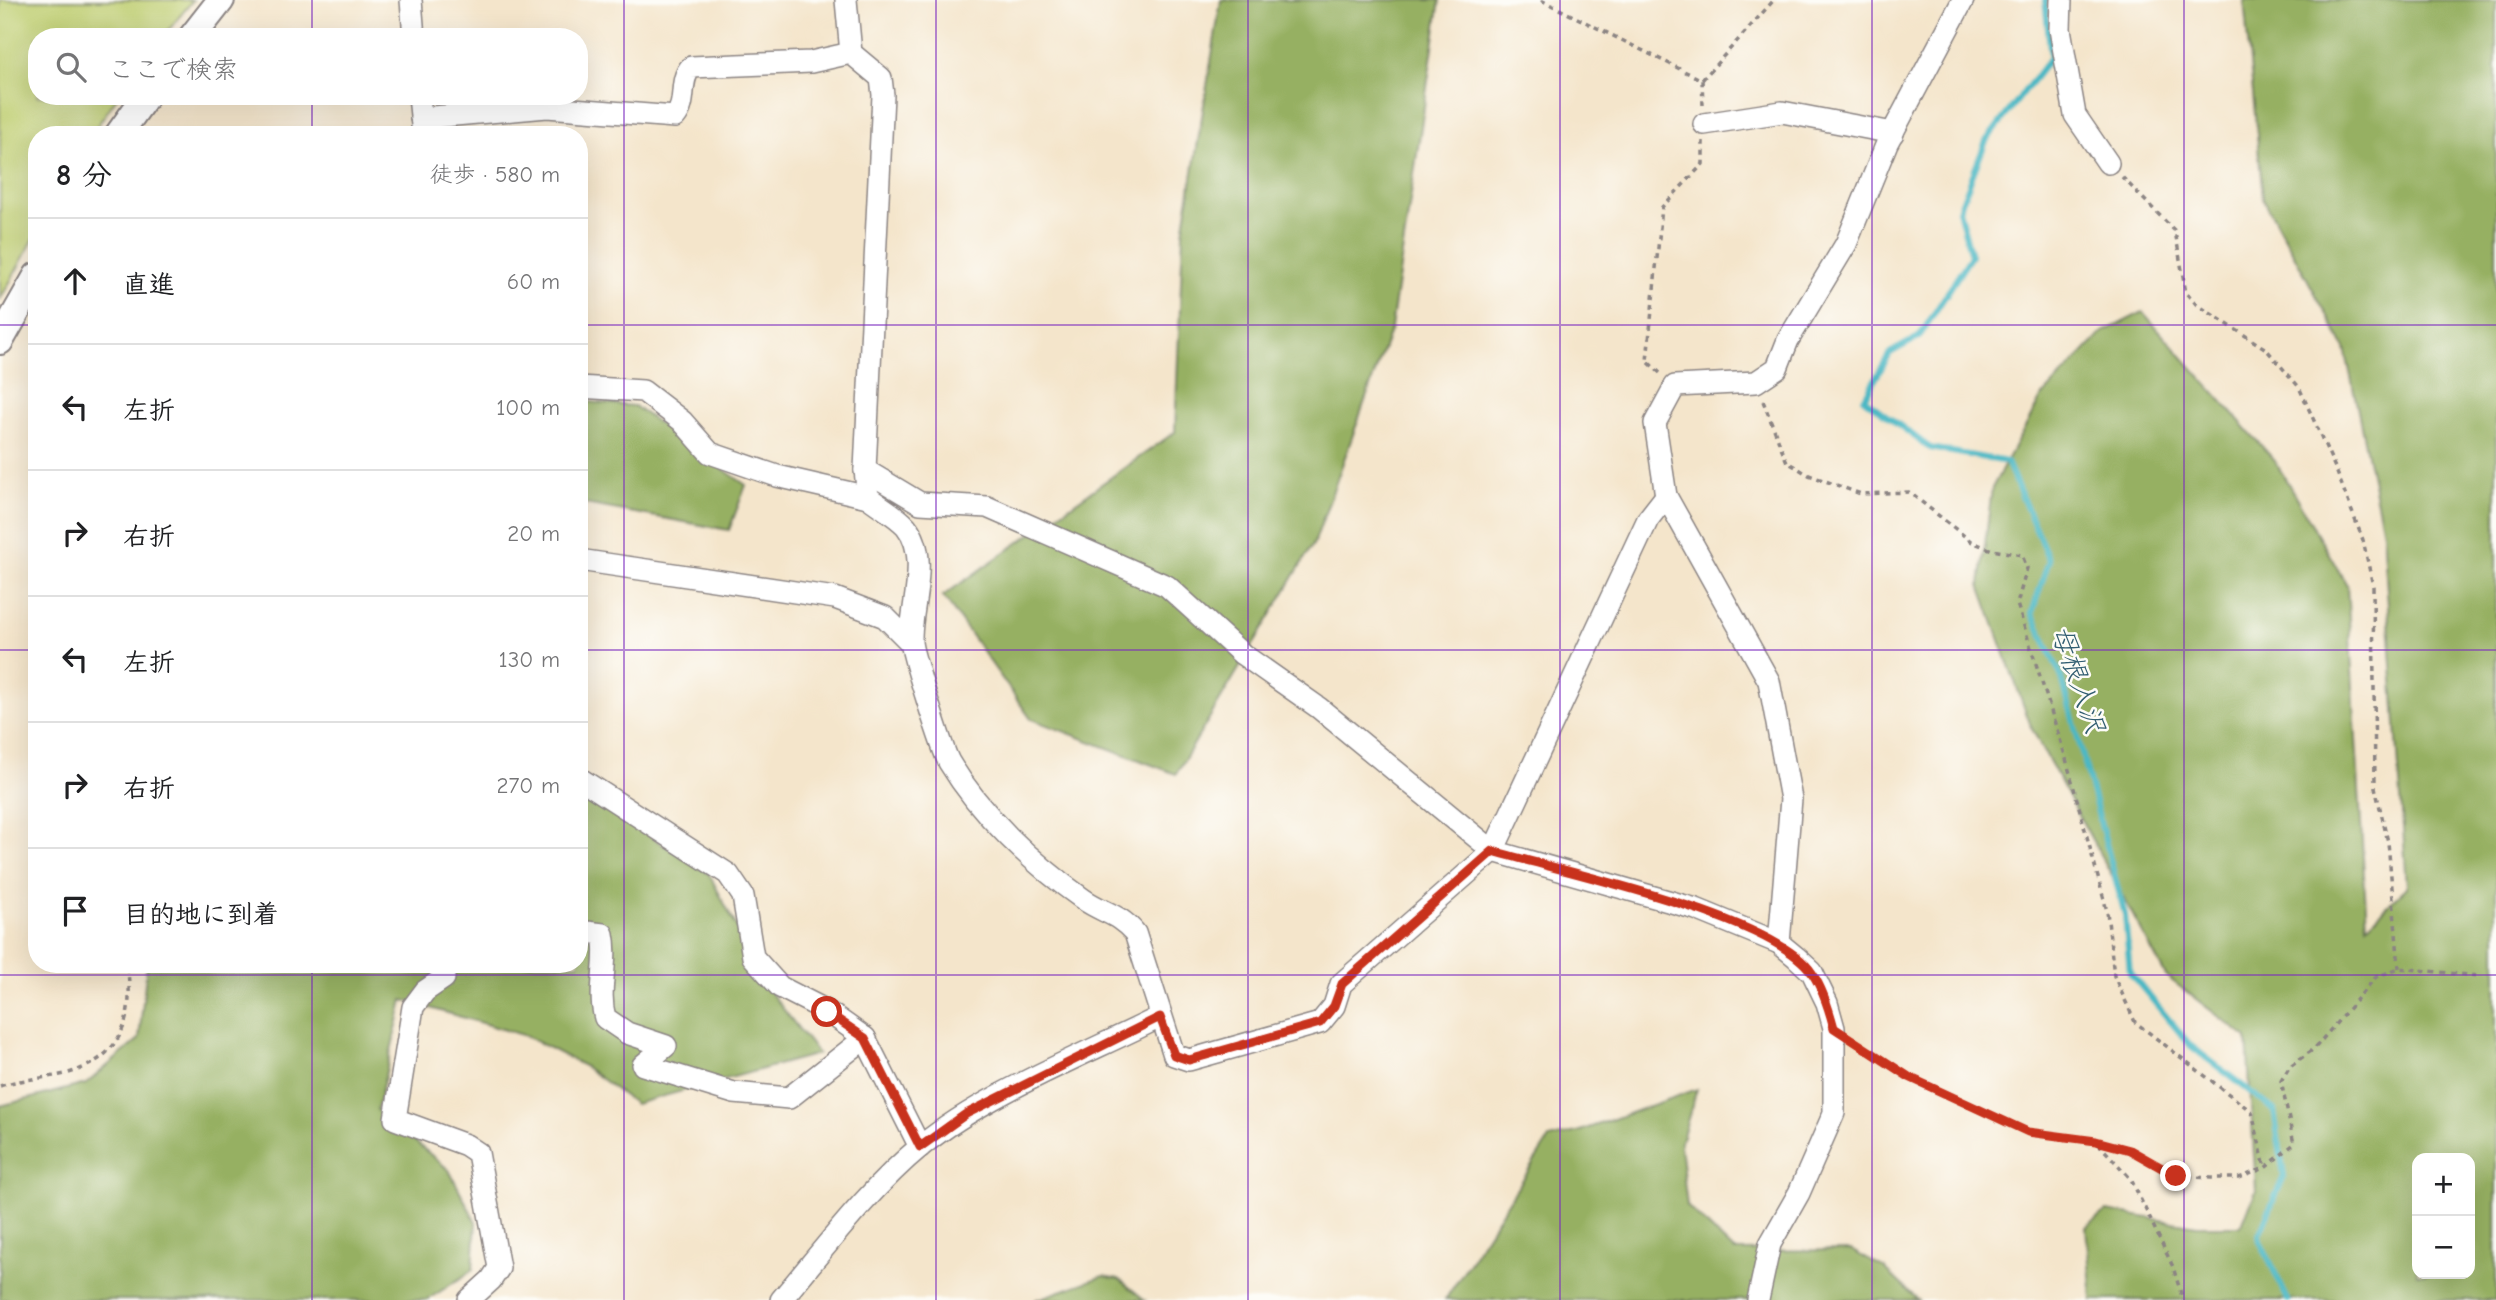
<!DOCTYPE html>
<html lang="ja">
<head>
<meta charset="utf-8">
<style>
  :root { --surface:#fff; --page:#f6f6f6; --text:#202124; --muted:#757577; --line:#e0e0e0 }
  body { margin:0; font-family:"Comic Neue","Klee One",sans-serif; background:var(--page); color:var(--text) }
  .controls { position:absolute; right:21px; bottom:21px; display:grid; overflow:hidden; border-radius:14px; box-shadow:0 7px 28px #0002 }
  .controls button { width:63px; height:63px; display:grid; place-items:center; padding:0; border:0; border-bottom:2px solid var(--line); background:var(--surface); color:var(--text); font:35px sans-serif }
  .stop { position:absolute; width:21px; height:21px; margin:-16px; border:5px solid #c8321e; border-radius:50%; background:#fff }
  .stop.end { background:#c8321e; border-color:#fff; box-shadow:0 2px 7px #0008 }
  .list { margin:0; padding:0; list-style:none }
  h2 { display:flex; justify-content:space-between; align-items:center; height:91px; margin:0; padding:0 28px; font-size:30px }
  h2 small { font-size:23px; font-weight:400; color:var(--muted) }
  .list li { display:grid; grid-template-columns:46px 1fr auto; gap:21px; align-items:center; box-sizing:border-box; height:126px; padding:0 28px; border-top:2px solid var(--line) }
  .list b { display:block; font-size:26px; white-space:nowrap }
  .list em { font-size:23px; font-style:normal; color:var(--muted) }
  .icon { flex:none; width:38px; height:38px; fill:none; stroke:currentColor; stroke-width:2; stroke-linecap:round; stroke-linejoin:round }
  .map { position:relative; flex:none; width:2496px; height:1300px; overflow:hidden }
  .search { position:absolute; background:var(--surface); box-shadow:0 7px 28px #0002; left:28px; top:28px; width:560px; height:77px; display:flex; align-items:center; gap:18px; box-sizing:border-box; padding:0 24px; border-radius:28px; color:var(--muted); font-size:26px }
  .panel { position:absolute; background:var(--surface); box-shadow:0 7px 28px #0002; left:28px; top:126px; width:560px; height:847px; border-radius:28px }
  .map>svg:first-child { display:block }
</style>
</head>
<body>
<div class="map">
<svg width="2496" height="1300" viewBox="0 0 2496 1300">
  <rect width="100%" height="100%" fill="#fdfcf7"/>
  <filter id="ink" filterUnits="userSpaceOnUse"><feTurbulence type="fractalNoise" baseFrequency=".0143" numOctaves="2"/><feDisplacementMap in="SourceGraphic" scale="14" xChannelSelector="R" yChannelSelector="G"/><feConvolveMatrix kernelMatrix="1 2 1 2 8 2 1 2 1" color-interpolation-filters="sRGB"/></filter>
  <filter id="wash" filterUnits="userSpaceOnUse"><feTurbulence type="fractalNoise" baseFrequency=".00686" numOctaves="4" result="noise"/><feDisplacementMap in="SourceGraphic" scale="28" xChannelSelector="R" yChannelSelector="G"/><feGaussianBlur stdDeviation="1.57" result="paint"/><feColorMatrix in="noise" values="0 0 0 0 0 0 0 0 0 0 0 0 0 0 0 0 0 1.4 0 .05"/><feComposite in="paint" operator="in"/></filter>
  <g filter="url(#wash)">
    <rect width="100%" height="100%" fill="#f4e5cb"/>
    <!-- green -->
    <polygon fill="#becd70" stroke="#707856" stroke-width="2" points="0,0 193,0 163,37 37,37 37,96 118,96 91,135 37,135 37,233 0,300"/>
    <!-- forest -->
    <g fill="#96b062" stroke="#5c694e" stroke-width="2" fill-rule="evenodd">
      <polygon points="1221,0 1440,0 1391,328 1315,541 1176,774 1031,719 943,596 1175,432 1183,233"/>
      <path d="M2244,0H2496V1300H2092L2086,1227L2107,1211L2197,1226H2241L2256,1191L2247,1038L2166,976L2032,729L1980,585L1992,488L2041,398L2103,332L2143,312L2275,461L2347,585L2367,926L2407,887L2383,532L2345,348L2263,198ZM2417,1158H2470V1274H2417Z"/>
      <polygon points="579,401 634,406 746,485 729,530 579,503"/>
      <polygon points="579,791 709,874 771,993 818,1054 635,1104 584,1066 526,1036 403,1000 377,1110 449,1170 476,1222 473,1270 427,1300 0,1300 0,1106 86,1084 139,1039 147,964 579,964"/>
      <polygon points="1697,1089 1680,1145 1687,1206 1734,1251 1851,1250 1885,1269 1918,1300 1445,1300 1549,1139 1580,1131"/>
      <polygon points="1103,1276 1119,1279 1145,1300 1035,1300"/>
    </g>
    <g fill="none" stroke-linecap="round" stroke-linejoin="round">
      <!-- stream -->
      <polyline stroke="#4bb8c4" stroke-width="6" points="2045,0 2051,57 1986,141 1959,210 1971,256 1919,337 1890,353 1864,399 1930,448 2007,462 2049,560 2032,613 2062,678 2125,915 2130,973 2191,1046 2274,1110 2284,1176 2258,1237 2288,1300"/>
    </g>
  </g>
  <g filter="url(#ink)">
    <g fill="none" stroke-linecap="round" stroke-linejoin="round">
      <!-- minor casing -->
      <g stroke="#8b8483" stroke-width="24">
        <g id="minor">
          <polyline points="411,0 414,37"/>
          <path d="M846,0L851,53L881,78L883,95L865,470L868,497C879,506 896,515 906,526C931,557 910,606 911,641C911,652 943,751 949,762C981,815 1032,863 1083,899C1103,913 1118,913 1135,933L1174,1055L1189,1060L1320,1023L1334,1006L1341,984L1493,851L1648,519L1666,496"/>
          <polyline points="2061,0 2060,29 2075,115 2108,163"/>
          <polyline points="419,96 423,135"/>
          <path d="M421,118L547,107L675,117C688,102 678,81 691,67L811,62L851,53"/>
          <polyline points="1704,124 1782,112 1893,133"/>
          <polyline points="579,387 643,391 682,421 710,453 777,476 868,497"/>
          <polyline points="865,470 920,503 987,507 1167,586 1242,654 1319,708 1493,851 1696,909 1779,943 1796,957 1812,972 1827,1003 1834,1028 1834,1113 1799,1193 1770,1244 1758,1300"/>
          <polyline points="579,560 835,598 885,617 910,642"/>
          <polyline points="579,778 728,874 743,896 753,957 780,987 827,1011 865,1038 920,1147"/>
          <path d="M579,931L603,934C609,962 597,990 605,1018L627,1033L666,1046L643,1065L734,1093L789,1098L865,1038"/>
          <polyline points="1779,943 1791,799 1769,681 1666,496 1655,423 1675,386 1756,382 1777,368 1788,340 1846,244 1887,143 1963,0"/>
          <polyline points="444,964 444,978 425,991 413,1007 395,1119 466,1145 478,1153 499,1268 491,1280 469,1300"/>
          <path d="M781,1300C825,1248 868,1190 921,1146C985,1094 1084,1055 1160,1017"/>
        </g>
      </g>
      <!-- major casing -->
      <g stroke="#8b8483" stroke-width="30">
        <g id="major">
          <polyline points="192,37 221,0"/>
          <polyline points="118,135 146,96"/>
          <polyline points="0,341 37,276"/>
        </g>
      </g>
      <!-- path -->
      <g stroke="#8b8483" stroke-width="3.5" stroke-dasharray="5 5" stroke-linecap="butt">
        <polyline points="1541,0 1702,80 1703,105"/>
        <polyline points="1702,80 1774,0"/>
        <polyline points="2122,177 2175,231 2186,293 2196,304 2266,349 2299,387 2336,470 2363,540 2373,586 2375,787 2388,842 2399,968"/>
        <polyline points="1660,373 1647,361 1662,207 1703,164 1703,141"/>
        <polyline points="1763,401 1787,462 1809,475 1861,494 1909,492 1972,542 1992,550 2022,555 2027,568 2017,604 2065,755 2107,911 2114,976 2135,1022 2252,1112 2265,1168"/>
        <polyline points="1853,1040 1909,1077 2028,1132 2096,1141 2131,1179 2173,1267 2183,1300"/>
        <path d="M0,1086C24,1078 43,1079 65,1074C122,1059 135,1019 127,964"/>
        <polyline points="2096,1141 2130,1150 2176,1176 2211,1178 2239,1178 2265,1168 2294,1144 2281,1081 2290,1066 2314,1049 2376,977 2399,968 2478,976"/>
      </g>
      <!-- minor -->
      <use href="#minor" stroke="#fff" stroke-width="21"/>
      <!-- major -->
      <use href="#major" stroke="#fff" stroke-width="26"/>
    </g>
  </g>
  <g fill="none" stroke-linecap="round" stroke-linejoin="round" filter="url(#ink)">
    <!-- route -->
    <path stroke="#c8321e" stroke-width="9" d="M827,1012L865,1038L920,1147L966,1114L1160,1017L1174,1055L1189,1060L1320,1023L1334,1006L1342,984L1493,851C1564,872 1774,916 1812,973C1823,989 1829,1009 1834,1028L1909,1077L2028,1132L2096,1141L2130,1150L2176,1176"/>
  </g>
  <!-- grid -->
  <path fill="none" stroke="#7b2cbf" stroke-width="2" stroke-opacity="0.55" d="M312,0V37M624,0V1300M936,0V1300M1248,0V1300M1560,0V1300M1872,0V1300M2184,0V1300M312,96V135M0,325H37M579,325H2496M0,650H37M579,650H2496M312,964V1300M0,975H2496"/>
  <g text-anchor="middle" stroke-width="5" stroke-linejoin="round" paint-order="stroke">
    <!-- water labels -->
    <g font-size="28" font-style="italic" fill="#325e72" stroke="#fdfcf7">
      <text transform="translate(2079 679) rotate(71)" y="10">母根入沢</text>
    </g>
  </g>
</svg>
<div class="controls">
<button>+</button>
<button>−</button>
</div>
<div class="stop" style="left:827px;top:1012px"></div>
<div class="stop end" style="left:2176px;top:1176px"></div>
<div class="search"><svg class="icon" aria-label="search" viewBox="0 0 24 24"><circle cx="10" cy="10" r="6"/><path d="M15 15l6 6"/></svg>ここで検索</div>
<section class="panel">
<h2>8 分<small>徒歩 · 580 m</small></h2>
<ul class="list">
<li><svg class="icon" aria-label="ahead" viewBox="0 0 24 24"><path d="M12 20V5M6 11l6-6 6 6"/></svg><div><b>直進</b></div><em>60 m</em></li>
<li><svg class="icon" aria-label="left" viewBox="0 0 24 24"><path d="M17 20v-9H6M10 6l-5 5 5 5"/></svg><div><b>左折</b></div><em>100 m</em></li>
<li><svg class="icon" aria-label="right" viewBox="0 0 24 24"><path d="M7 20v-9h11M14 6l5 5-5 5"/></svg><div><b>右折</b></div><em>20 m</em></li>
<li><svg class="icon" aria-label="left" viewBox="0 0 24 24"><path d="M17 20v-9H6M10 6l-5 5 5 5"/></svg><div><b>左折</b></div><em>130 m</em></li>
<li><svg class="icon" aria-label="right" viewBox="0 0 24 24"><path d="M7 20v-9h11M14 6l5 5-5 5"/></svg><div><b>右折</b></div><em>270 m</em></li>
<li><svg class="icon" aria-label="arrive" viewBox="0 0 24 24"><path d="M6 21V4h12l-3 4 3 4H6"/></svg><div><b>目的地に到着</b></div></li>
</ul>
</section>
</div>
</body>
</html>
